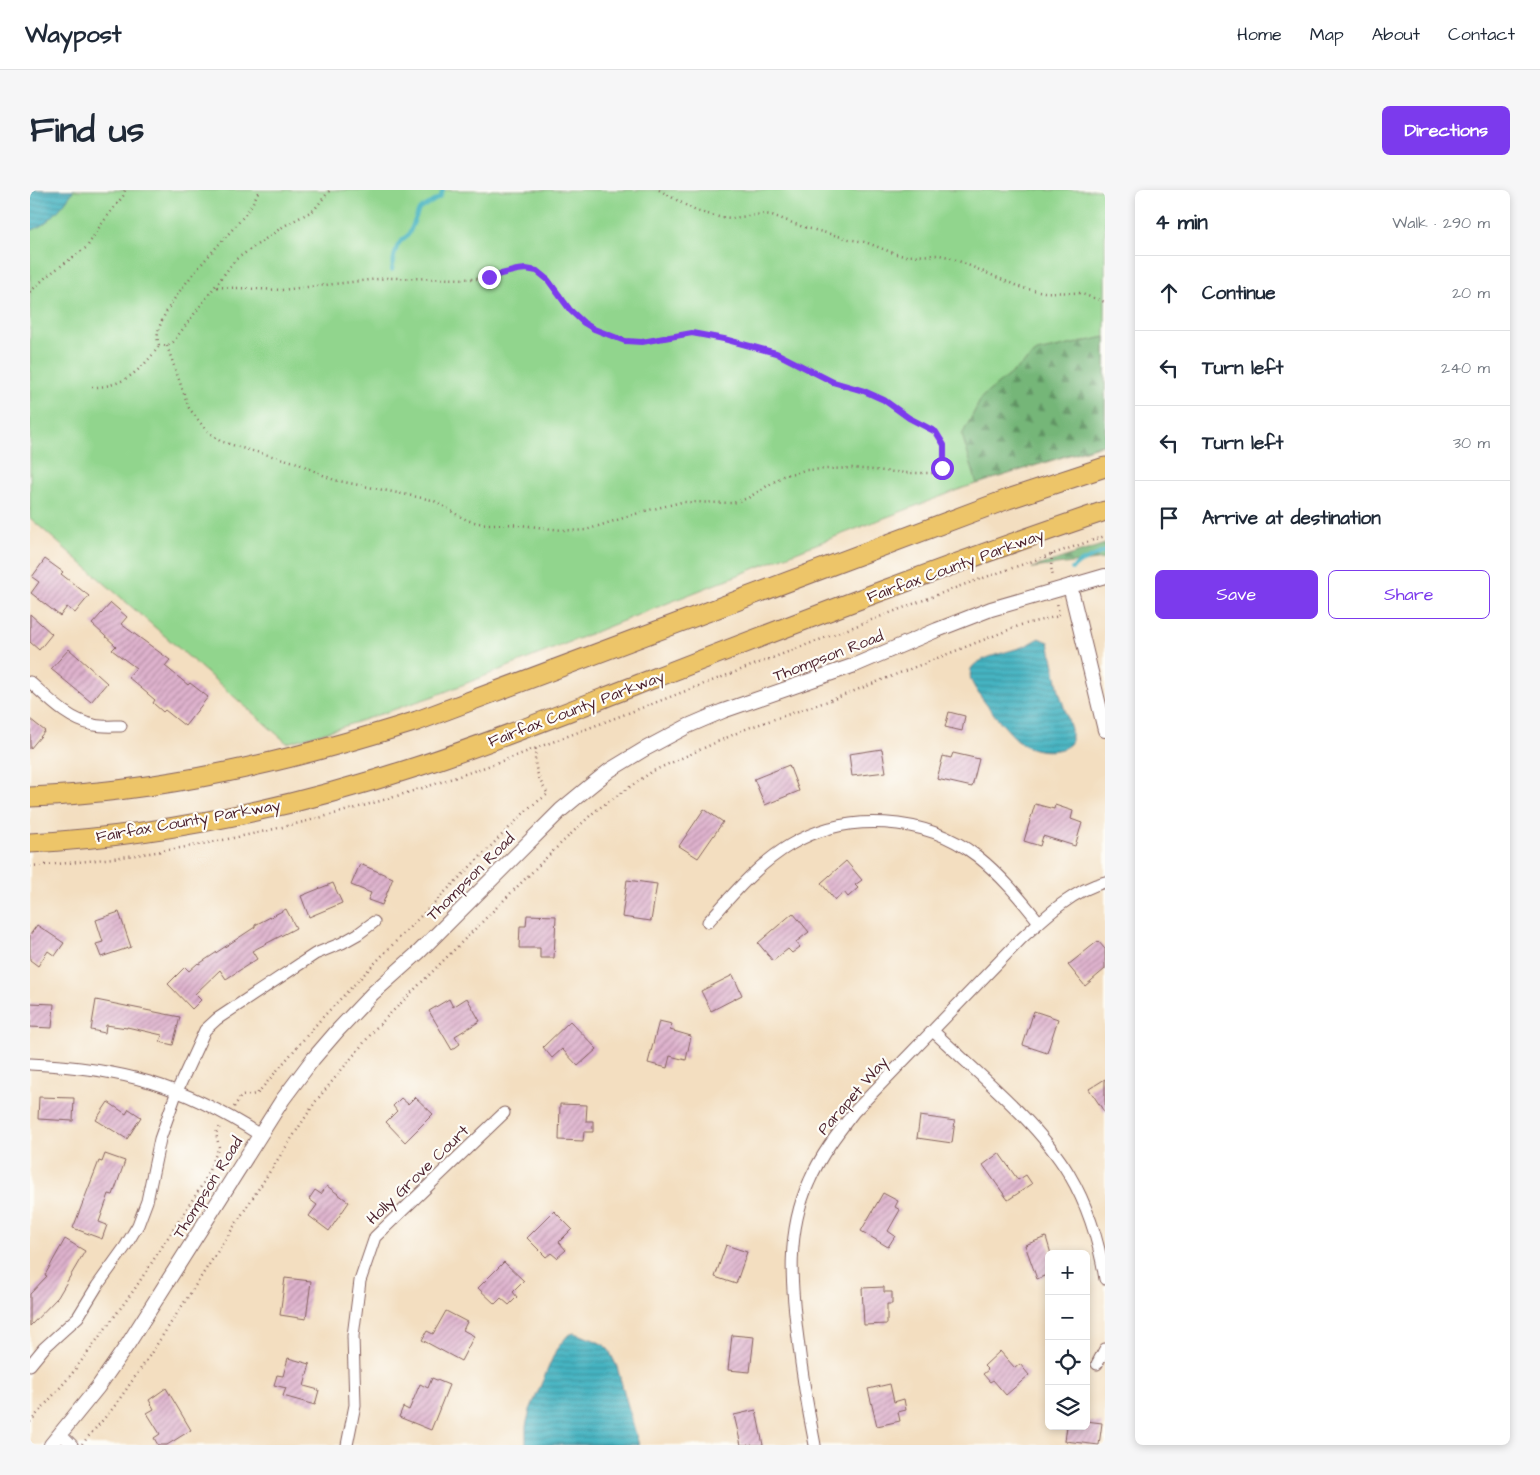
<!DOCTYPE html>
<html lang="en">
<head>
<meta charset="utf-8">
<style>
  :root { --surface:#fff; --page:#f6f6f7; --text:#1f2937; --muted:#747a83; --line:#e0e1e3; --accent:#7c3aed }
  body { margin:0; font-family:"Architects Daughter",sans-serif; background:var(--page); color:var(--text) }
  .controls { position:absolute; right:15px; bottom:15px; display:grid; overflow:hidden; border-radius:8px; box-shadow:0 2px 8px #0003 }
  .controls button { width:45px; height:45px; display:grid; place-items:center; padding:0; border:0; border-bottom:1px solid var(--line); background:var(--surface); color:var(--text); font:25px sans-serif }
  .stop { position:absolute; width:15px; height:15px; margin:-11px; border:4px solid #7c3aed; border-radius:50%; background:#fff }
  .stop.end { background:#7c3aed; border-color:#fff; box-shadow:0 1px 5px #0008 }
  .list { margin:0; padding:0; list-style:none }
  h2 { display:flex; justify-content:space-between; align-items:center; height:65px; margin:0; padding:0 20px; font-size:21px }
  h2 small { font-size:16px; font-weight:400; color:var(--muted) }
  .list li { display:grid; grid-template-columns:32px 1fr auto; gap:15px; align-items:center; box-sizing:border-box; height:75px; padding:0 20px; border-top:1px solid var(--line) }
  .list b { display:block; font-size:19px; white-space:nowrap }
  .list em { font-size:16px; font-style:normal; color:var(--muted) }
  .actions { display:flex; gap:10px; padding:15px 20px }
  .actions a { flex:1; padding:11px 0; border:1px solid var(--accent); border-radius:8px; text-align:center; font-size:18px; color:var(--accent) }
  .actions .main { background:var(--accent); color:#fff }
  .icon { flex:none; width:28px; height:28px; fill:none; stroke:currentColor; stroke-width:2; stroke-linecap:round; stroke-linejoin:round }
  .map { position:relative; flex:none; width:1075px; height:1255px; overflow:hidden; border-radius:8px }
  header { display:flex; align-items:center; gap:30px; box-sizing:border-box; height:70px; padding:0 25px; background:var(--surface); border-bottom:1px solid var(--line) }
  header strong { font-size:24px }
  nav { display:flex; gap:28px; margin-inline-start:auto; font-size:18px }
  .intro { display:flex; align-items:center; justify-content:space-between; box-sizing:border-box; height:120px; padding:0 30px }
  h1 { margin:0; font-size:35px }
  .button { padding:12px 22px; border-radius:8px; background:var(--accent); color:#fff; font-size:18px; font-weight:700 }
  main { display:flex; gap:30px; padding:0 30px }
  aside { flex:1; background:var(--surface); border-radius:8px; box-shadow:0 2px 8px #0003 }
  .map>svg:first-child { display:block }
</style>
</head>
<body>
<header>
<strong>Waypost</strong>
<nav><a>Home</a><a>Map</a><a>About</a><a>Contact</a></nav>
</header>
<div class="intro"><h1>Find us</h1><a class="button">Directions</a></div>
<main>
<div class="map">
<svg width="1075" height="1255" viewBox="0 0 1075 1255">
  <defs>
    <pattern id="forest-firs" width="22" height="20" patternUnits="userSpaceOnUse" patternTransform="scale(1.25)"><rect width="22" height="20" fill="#74b678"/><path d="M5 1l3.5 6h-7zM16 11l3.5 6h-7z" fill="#619363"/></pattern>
    <pattern id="water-rules" width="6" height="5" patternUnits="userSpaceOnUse" patternTransform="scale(1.25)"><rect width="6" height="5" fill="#45b3c1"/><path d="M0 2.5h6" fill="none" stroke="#3c919d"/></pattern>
    <pattern id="building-hatch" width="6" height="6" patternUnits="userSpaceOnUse" patternTransform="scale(1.25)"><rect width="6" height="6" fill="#deb2cd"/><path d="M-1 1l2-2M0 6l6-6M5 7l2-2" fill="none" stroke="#b690a7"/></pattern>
  </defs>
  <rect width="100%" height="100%" fill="#fdfcf7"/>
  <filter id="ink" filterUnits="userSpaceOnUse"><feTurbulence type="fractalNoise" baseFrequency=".02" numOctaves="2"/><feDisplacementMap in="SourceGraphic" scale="10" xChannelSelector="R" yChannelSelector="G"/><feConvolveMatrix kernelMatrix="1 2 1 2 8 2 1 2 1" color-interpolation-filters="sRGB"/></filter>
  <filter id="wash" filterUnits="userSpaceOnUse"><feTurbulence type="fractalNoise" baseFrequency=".0096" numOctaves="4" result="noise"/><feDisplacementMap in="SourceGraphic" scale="20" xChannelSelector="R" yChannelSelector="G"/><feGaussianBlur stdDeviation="1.12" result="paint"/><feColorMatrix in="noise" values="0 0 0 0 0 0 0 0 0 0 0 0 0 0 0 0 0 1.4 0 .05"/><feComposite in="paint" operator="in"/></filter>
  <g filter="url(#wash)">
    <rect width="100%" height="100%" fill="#f3dec0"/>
    <!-- green -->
    <polygon fill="#91d58d" stroke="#6e7a5c" points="0,0 1075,0 1075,254 933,298 781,356 407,505 309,538 257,553 0,328"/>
    <!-- forest -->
    <g fill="url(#forest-firs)" stroke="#5f6a52">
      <polygon points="1075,147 1075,253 947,294 932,245 952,207 1007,162"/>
      <polygon points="1075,354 1075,369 1002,378"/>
    </g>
    <!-- water -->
    <g fill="url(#water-rules)" stroke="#486976">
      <path d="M0,0H44C34,15 18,35 0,41Z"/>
      <path d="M1009,448L1019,452L1029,501L1041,539V553C1031,564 1006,562 994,555C982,548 945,503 941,490C940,487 940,483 941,479C946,468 978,462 989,458C997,456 1003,452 1009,448Z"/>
      <polygon points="544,1143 564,1150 574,1155 579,1160 587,1177 609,1255 496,1255 496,1236 500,1220 526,1160 538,1145"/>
    </g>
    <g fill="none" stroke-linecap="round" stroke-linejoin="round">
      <!-- stream -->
      <g stroke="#45b3c1" stroke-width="4">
        <polyline points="362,80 364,67 367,57 370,52 379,44 389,20 410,7 413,0"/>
        <polyline points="1042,379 1049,373 1075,361"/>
      </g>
    </g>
    <g id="blocks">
      <!-- building -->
      <g fill="url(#building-hatch)">
        <polygon points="15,369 33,382 31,384 59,406 45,423 37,417 30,426 1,403 9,392 2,387"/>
        <polygon points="81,413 97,427 91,434 140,470 135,476 158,495 160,493 178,507 155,536 135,520 133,522 123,513 125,510 98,487 106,478 82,460 86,456 62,434"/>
        <polygon points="0,424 22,444 9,460 0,452"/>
        <polygon points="39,459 77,493 61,512 21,479"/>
        <polygon points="919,522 935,526 932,541 915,537"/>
        <polygon points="0,529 15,541 0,559"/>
        <polygon points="852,559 856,582 822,586 819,564"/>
        <polygon points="923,563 949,569 942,597 907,589 913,566 921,568"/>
        <polygon points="759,575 769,601 735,615 724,589"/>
        <polygon points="1005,614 1024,619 1025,615 1043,621 1041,629 1052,633 1045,656 1013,646 1010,656 994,651"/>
        <polygon points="674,619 693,632 668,668 649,656"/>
        <polygon points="816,671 832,690 825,695 828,698 818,707 814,702 805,710 791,693"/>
        <polygon points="330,674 363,688 352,715 338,710 341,703 321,695"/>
        <polygon points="597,690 627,694 621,731 592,727"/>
        <polygon points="303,693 312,713 279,727 271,706"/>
        <polygon points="256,719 266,738 222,761 227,769 196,789 190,780 165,804 171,810 162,819 138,794 155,777 159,781 168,773 169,774 225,737 225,735"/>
        <polygon points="89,722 101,757 71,767 66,754 73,752 66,730"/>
        <polygon points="763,723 779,742 766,752 770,757 762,763 758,759 743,771 728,753"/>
        <polygon points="497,725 526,726 524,768 510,768 510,758 489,758 490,736 496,736"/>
        <polygon points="7,735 34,753 25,766 18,761 8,776 0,770 0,745"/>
        <polygon points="1068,751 1075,759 1075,779 1055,796 1038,775"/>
        <polygon points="703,785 712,805 681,821 671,801"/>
        <polygon points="437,808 450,831 425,846 430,854 422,860 399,821 419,809 423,817"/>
        <polygon points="66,810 150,827 143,855 130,852 132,845 97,837 97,838 76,835 75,843 61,840"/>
        <polygon points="0,813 24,814 22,838 0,837"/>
        <polygon points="1004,821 1028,829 1017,863 993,855"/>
        <polygon points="540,831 567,859 548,876 532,859 522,868 513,857"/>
        <polygon points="629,831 642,834 640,840 661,846 656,870 640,866 637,878 618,873"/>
        <polygon points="1075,889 1075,923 1059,899"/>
        <polygon points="9,907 44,908 43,931 8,929"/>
        <polygon points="385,907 403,924 375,952 356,932 367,921 363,916 371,908 378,914"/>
        <polygon points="78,912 96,924 99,919 111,927 97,949 66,930"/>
        <polygon points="530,914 557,915 556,931 563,931 563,942 554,942 553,951 529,950"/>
        <polygon points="890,926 925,931 922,953 887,948"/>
        <polygon points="969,963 988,990 996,985 1002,994 978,1010 953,975"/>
        <polygon points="75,964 95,971 83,1005 79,1004 69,1032 77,1035 72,1049 43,1038 69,971 72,972"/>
        <polygon points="297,996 319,1012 299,1041 279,1026 287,1015 279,1009 285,1000 291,1004"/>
        <polygon points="853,1003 868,1011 865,1017 870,1020 858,1041 865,1046 858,1057 831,1041"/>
        <polygon points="524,1021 542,1039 529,1052 536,1060 527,1068 521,1063 516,1067 497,1048"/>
        <polygon points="1016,1047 1021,1064 1019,1064 1019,1084 1007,1089 995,1055"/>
        <polygon points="35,1049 55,1061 28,1107 0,1136 0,1104 17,1086 15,1085"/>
        <polygon points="696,1055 717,1062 706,1094 685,1087"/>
        <polygon points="474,1072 494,1091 483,1102 487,1107 479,1115 471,1108 465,1114 448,1098"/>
        <polygon points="255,1088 281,1091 276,1129 250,1125"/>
        <polygon points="854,1097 854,1102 862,1102 862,1114 857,1114 857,1134 834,1135 832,1098"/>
        <polygon points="416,1121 437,1132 433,1140 444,1146 431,1171 392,1150 397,1141 403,1144"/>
        <polygon points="702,1145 724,1147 720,1182 698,1180"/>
        <polygon points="970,1161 985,1178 990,1174 999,1185 976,1205 963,1190 960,1192 953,1184 958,1180 954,1176"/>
        <polygon points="258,1168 280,1174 274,1196 289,1200 285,1215 253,1206 256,1198 244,1195 247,1185 253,1186"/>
        <polygon points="402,1188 419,1195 401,1240 369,1227 373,1217 379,1220 390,1194 398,1198"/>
        <polygon points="860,1194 864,1212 874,1209 876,1220 868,1222 870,1231 847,1236 838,1199"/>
        <polygon points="136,1198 161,1240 137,1255 128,1255 124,1248 130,1244 117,1223 124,1219 119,1210"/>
        <polygon points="726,1220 733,1255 711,1255 704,1225"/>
        <polygon points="1056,1231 1072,1233 1069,1255 1035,1251 1037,1236 1056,1236"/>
      </g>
    </g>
  </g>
  <g filter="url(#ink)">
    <use href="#blocks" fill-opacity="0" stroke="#85625f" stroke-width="1"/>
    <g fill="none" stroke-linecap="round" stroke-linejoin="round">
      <!-- minor casing -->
      <g stroke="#85625f" stroke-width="13">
        <g id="minor">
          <path d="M0,492C19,509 38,530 64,535C73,537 83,536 91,536"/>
          <path d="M678,732C702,705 728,674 760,655C816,621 895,626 947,666C971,685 990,708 1009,732"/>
          <path d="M903,841C948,884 1007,931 1039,984C1058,1016 1069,1052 1075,1089"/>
          <path d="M0,874C92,878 152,895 230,945"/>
          <polyline points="1067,1174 1075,1159"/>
          <polyline points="0,1175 14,1158 48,1127 67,1096 95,1057 108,1035 117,1011 130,949 147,901 175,840 187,829 285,764 312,753 328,744 344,732"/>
          <polyline points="31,1244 42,1255"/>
          <polyline points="317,1255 325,1215 323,1146 330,1091 345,1047 474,923"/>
          <path d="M785,1255C778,1220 772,1185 768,1149C761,1096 756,1042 779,992C790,966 807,944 824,922L991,749C1015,727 1043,700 1075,692"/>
        </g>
      </g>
      <!-- tertiary casing -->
      <g stroke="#85625f" stroke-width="16">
        <g id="tertiary">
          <polyline points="1040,396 1075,540"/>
          <polyline points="21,1255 68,1197 98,1154 253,909 283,869 308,840 343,803 389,762 531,620 560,596 580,580 613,560 658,536 693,521 825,475 907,440 961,419 1075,386"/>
        </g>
      </g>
      <!-- trunk casing -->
      <g stroke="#85625f" stroke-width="21">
        <g id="trunk">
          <path d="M0,607C132,602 261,571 387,531L978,309L1075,277"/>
          <path d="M0,653C131,646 264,617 389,576C466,551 542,520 617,491C769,432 921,373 1075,321"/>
        </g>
      </g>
      <!-- path -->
      <g stroke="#85625f" stroke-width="2.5" stroke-dasharray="1 4" stroke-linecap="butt">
        <polyline points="629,0 666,21 689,27 703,28 733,24 742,25 773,37 823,50 835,52 866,64 874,66 909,65 919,67 992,98 1014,102 1049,103 1075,112"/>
        <polyline points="0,102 17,86 57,57 70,36 93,6 95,0"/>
        <polyline points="129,155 137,156 143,152 205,70 254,36 284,20 300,0"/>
        <path d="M129,155C116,126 195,50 213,27C220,19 225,9 229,0"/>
        <path d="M137,156L159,218L176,240L190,251L215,259L265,272L304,290L402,310C416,316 426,326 440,331C457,336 473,333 490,335C512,337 534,342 556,340L615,321L652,312L703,313L718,308L753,286L775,280L822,278L876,283H902L907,282L911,278L914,271L913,255L906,242L879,228L854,210L834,201L803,192L746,163L695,149L662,143L612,152L585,148L564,139L547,127L518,89L503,79L487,80L449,89L357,88L251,100L185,97"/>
        <path d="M62,197C92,198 113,179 129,156"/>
        <polyline points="1022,364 1021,377 1023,387"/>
        <path d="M0,676C166,665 327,624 483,567L933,395L1075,346"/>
        <path d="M204,917L211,906L227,904L291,829L370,747L500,617L518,604C508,589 503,576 506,558"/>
        <polyline points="0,1232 41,1185 104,1100 174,992 189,957 186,943 191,935"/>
        <polyline points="52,1254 84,1217 116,1171 286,911 346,838 521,663 565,621 623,581 718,538 804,509 991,435 1029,426 1027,412"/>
      </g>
      <!-- minor -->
      <use href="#minor" stroke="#fff" stroke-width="11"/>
      <!-- tertiary -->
      <use href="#tertiary" stroke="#fff" stroke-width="14"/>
      <!-- trunk -->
      <use href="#trunk" stroke="#edc569" stroke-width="19"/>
    </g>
  </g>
  <g fill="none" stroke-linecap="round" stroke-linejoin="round" filter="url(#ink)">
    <!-- route -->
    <polyline stroke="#7c3aed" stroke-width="6" points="459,87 487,80 496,79 507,81 518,90 540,120 554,133 564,139 595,151 612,152 662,143 694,149 746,163 803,192 834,201 854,210 879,228 906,242 914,255 914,272 912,278"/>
  </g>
  <g text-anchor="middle" stroke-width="4.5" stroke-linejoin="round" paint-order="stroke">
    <!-- street labels -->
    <g font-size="16" fill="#4a1f2b" stroke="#fdfcf7">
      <text transform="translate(925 375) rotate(-20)" y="6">Fairfax County Parkway</text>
      <text transform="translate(798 465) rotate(-21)" y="6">Thompson Road</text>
      <text transform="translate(546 518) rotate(-21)" y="6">Fairfax County Parkway</text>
      <text transform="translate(158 630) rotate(-10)" y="6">Fairfax County Parkway</text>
      <text transform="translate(440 686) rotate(-45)" y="6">Thompson Road</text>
      <text transform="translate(822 905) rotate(-49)" y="6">Parapet Way</text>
      <text transform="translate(387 984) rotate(-44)" y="6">Holly Grove Court</text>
      <text transform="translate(177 997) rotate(-58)" y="6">Thompson Road</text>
    </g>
  </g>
</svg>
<div class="controls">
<button>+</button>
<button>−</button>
<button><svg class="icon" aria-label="locate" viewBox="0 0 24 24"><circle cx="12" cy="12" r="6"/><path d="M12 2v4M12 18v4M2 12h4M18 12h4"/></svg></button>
<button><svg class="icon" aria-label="layers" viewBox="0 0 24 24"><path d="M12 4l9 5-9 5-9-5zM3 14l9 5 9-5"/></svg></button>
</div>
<div class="stop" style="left:912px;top:278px"></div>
<div class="stop end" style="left:459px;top:87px"></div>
</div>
<aside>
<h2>4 min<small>Walk · 290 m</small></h2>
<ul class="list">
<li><svg class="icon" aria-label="ahead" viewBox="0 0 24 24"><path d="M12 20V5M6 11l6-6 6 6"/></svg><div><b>Continue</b></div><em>20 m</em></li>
<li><svg class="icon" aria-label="left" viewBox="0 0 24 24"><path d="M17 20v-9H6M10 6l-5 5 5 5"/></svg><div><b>Turn left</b></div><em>240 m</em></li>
<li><svg class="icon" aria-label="left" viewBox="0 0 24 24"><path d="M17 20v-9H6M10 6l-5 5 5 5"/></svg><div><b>Turn left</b></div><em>30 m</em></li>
<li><svg class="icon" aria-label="arrive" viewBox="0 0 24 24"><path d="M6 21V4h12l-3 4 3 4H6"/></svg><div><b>Arrive at destination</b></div></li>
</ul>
<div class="actions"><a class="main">Save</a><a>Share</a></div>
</aside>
</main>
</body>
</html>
